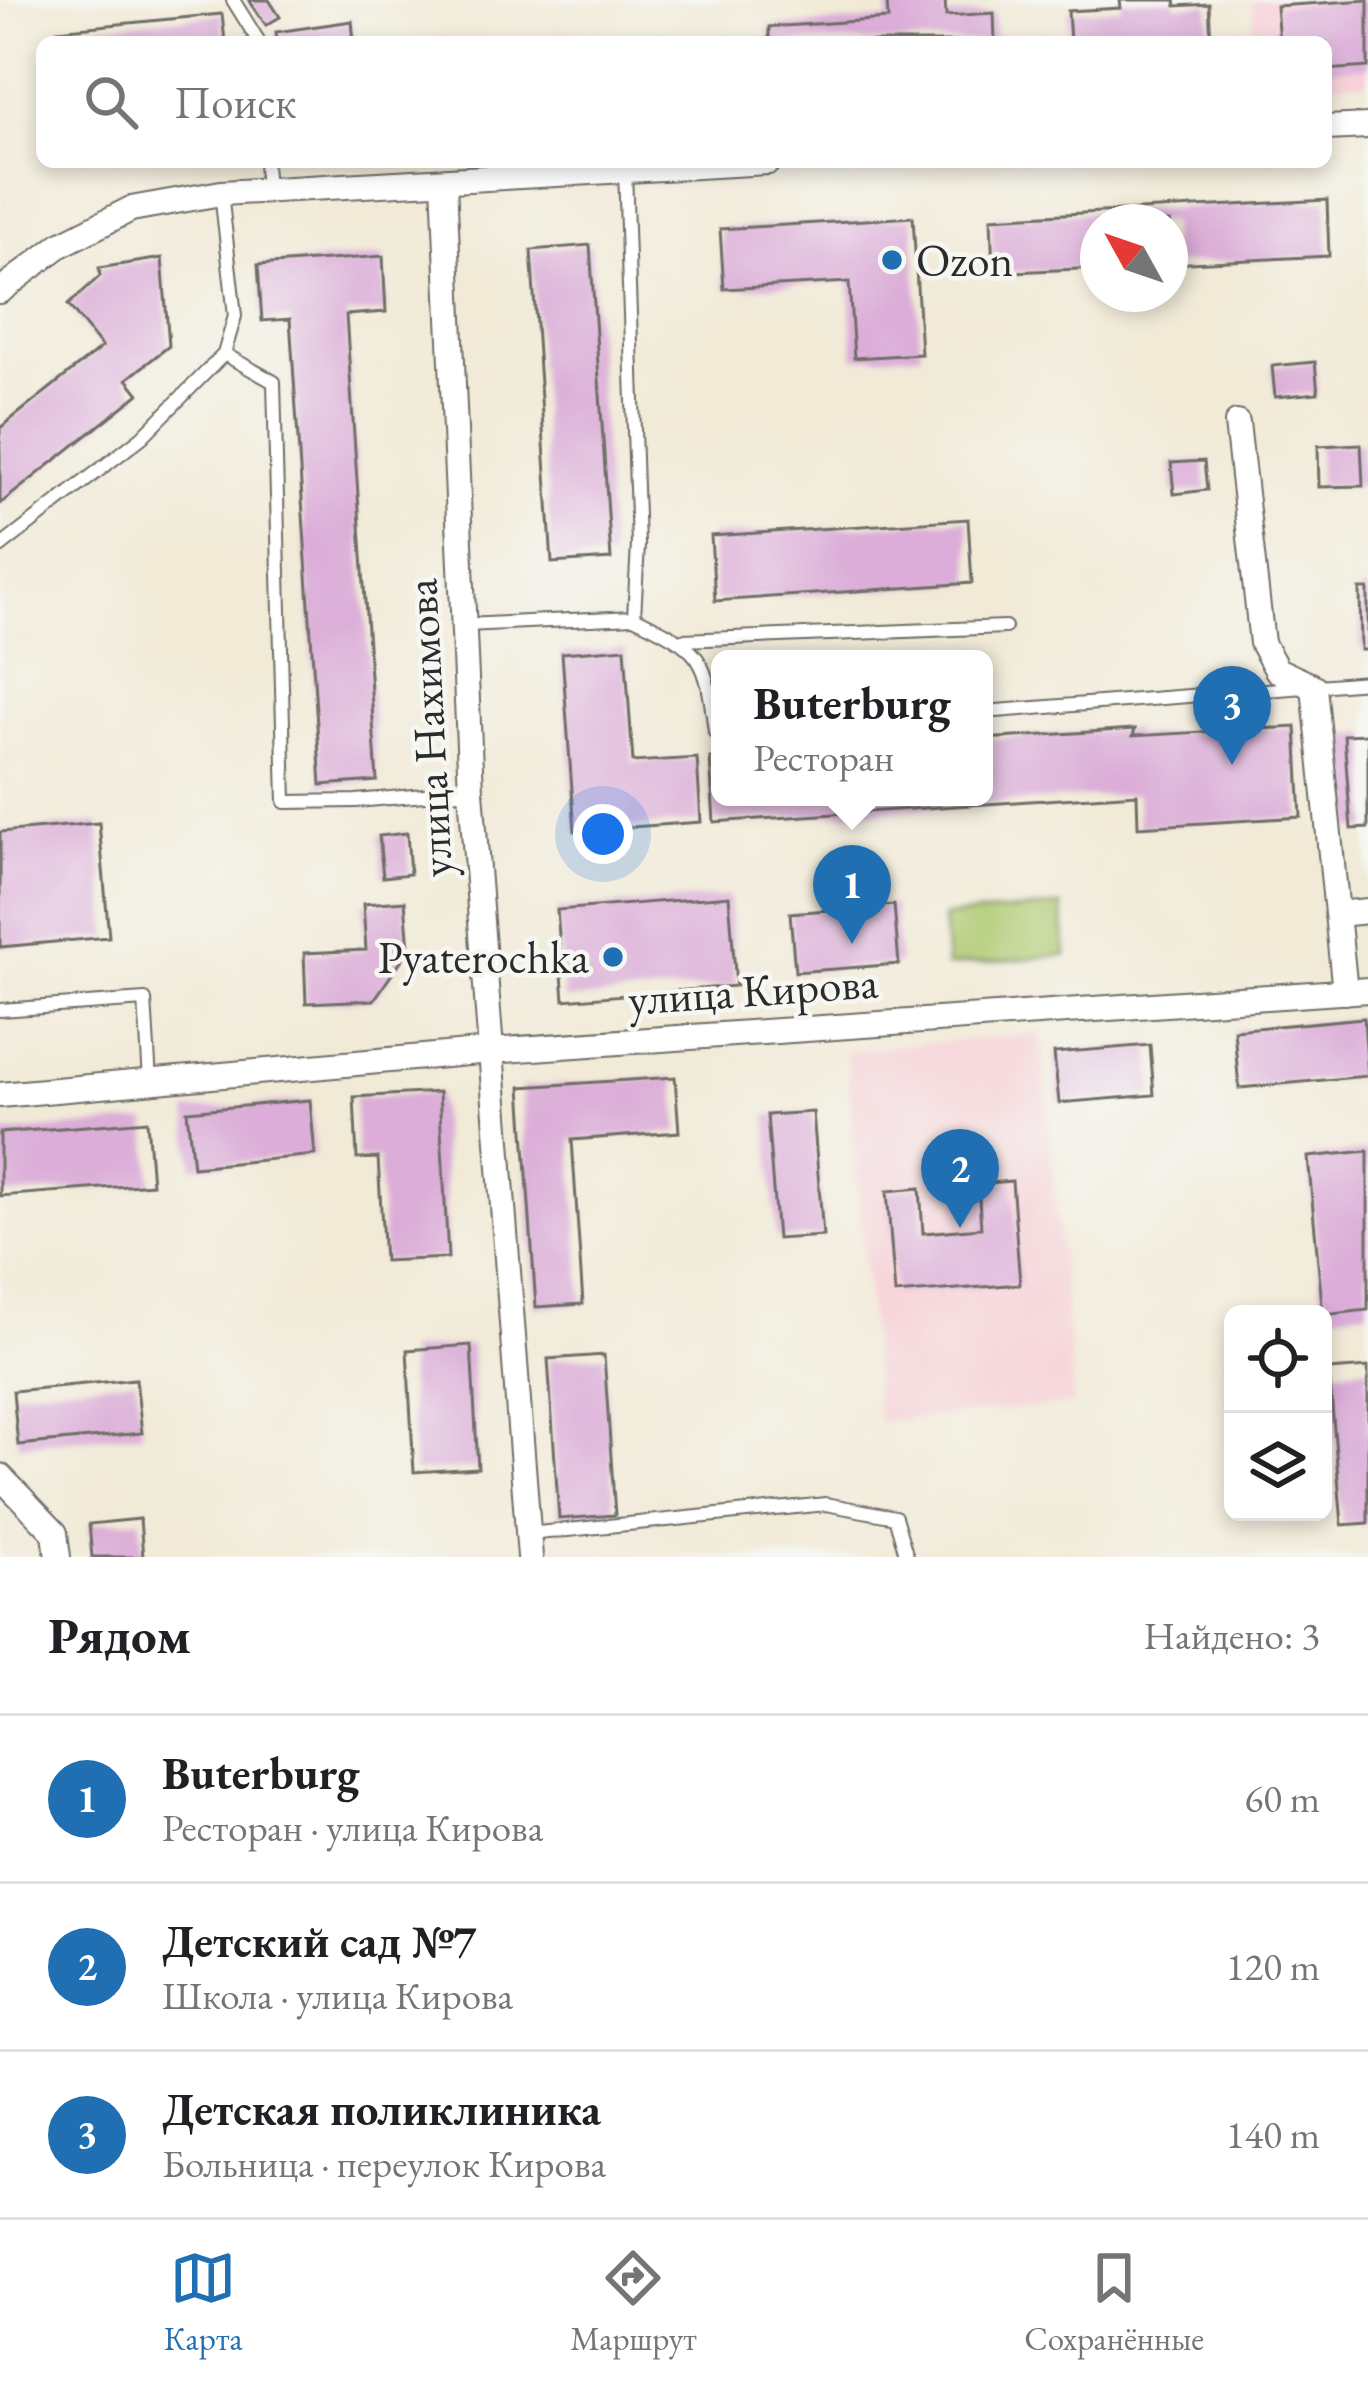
<!DOCTYPE html>
<html lang="ru">
<head>
<meta charset="utf-8">
<style>
  :root { --surface:#fff; --page:#f6f6f6; --text:#202124; --muted:#757577; --line:#e0e0e0; --accent:#1f6fb2 }
  body { margin:0; font-family:"EB Garamond",serif; background:var(--page); color:var(--text) }
  .controls { position:absolute; right:36px; bottom:36px; display:grid; overflow:hidden; border-radius:18px; box-shadow:0 6px 18px #0003 }
  .controls button { width:108px; height:108px; display:grid; place-items:center; padding:0; border:0; border-bottom:3px solid var(--line); background:var(--surface); color:var(--text); font:60px sans-serif }
  .compass { position:absolute; left:1080px; top:204px; width:108px; height:108px; border-radius:50%; background:var(--surface); box-shadow:0 6px 18px #0003; rotate:310deg }
  .you { position:absolute; left:603px; top:834px; width:42px; height:42px; margin:-30px; border:9px solid #fff; border-radius:50%; background:#1a73e8; box-shadow:0 0 0 18px #1a73e833 }
  .badge { display:grid; place-items:center; width:78px; height:78px; border-radius:50%; background:var(--accent); color:#fff; font-size:39px; font-weight:700 }
  .pin { position:absolute; translate:-50% -99px; filter:drop-shadow(0 3px 6px #0008) }
  .pin::after { content:''; position:absolute; top:63px; width:42px; height:36px; background:inherit; clip-path:polygon(0 0,100% 0,50% 100%) }
  .popup { position:absolute; left:711px; top:650px; width:282px; height:156px; box-sizing:border-box; display:grid; place-content:center; border-radius:18px; background:var(--surface); filter:drop-shadow(0 3px 9px #0005); font-size:39px; white-space:nowrap; color:var(--muted) }
  .popup b { font-size:45px; color:var(--text) }
  .popup::after { content:''; position:absolute; left:50%; top:100%; margin-left:-24px; border:24px solid transparent; border-top-color:var(--surface) }
  .list { margin:0; padding:0; list-style:none }
  h2 { display:flex; justify-content:space-between; align-items:center; height:156px; margin:0; padding:0 48px; font-size:51px }
  h2 small { font-size:39px; font-weight:400; color:var(--muted) }
  .list li { display:grid; grid-template-columns:78px 1fr auto; gap:36px; align-items:center; box-sizing:border-box; height:168px; padding:0 48px; border-top:3px solid var(--line) }
  .list b { display:block; font-size:45px; white-space:nowrap }
  .list p { margin:0; font-size:39px; white-space:nowrap; color:var(--muted) }
  .list em { font-size:39px; font-style:normal; color:var(--muted) }
  .icon { flex:none; width:66px; height:66px; fill:none; stroke:currentColor; stroke-width:2; stroke-linecap:round; stroke-linejoin:round }
  .map { position:relative; flex:none; width:1368px; height:1557px; overflow:hidden }
  .search { position:absolute; background:var(--surface); box-shadow:0 6px 18px #0003; left:36px; right:36px; top:36px; height:132px; display:flex; align-items:center; gap:30px; box-sizing:border-box; padding:0 42px; border-radius:18px; color:var(--muted); font-size:45px }
  .sheet { height:660px; background:var(--surface) }
  nav { display:flex; justify-content:space-around; align-items:center; box-sizing:border-box; height:168px; border-top:3px solid var(--line); background:var(--surface); font-size:33px; color:var(--muted) }
  nav a { display:grid; justify-items:center; gap:6px }
  nav .on { color:var(--accent) }
  .map>svg:first-child { display:block }
</style>
</head>
<body>
<div class="map">
<svg width="1368" height="1557" viewBox="0 0 1368 1557">
  <rect width="100%" height="100%" fill="#f6f6f2"/>
  <filter id="ink" filterUnits="userSpaceOnUse"><feTurbulence type="fractalNoise" baseFrequency=".00833" numOctaves="2"/><feDisplacementMap in="SourceGraphic" scale="24" xChannelSelector="R" yChannelSelector="G"/><feConvolveMatrix kernelMatrix="1 2 1 2 8 2 1 2 1" color-interpolation-filters="sRGB"/></filter>
  <filter id="wash" filterUnits="userSpaceOnUse"><feTurbulence type="fractalNoise" baseFrequency=".004" numOctaves="4" result="noise"/><feDisplacementMap in="SourceGraphic" scale="48" xChannelSelector="R" yChannelSelector="G"/><feGaussianBlur stdDeviation="2.7" result="paint"/><feColorMatrix in="noise" values="0 0 0 0 0 0 0 0 0 0 0 0 0 0 0 0 0 1.4 0 .05"/><feComposite in="paint" operator="in"/></filter>
  <g filter="url(#wash)">
    <rect width="100%" height="100%" fill="#f1ead7"/>
    <!-- built -->
    <g fill="#f7cfd5">
      <polygon points="1253,0 1368,0 1368,82 1326,84 1326,42 1254,42"/>
      <polygon points="1041,1033 1074,1404 878,1422 846,1051"/>
    </g>
    <!-- pitch -->
    <polygon fill="#aec96f" stroke="#6c7a4d" stroke-width="3" points="1062,906 1066,955 947,966 943,917"/>
    <g id="blocks">
      <!-- building -->
      <g fill="#dbadd8">
        <polygon points="249,0 269,0 280,17 266,25"/>
        <polygon points="887,0 945,0 946,16 994,13 995,42 769,42 769,27 888,19"/>
        <polygon points="1120,0 1175,0 1176,6 1209,4 1211,42 1070,42 1068,11 1121,8"/>
        <polygon points="1368,0 1368,67 1326,70 1326,42 1279,42 1276,6"/>
        <polygon points="222,14 225,42 58,42 57,30"/>
        <polygon points="352,21 354,42 277,42 276,32"/>
        <polygon points="1327,200 1329,256 1170,264 1170,222 1098,222 1098,268 993,273 991,218"/>
        <polygon points="913,217 921,354 854,358 849,282 724,289 720,229"/>
        <polygon points="590,245 611,559 552,563 531,250"/>
        <polygon points="383,256 386,312 346,315 377,781 321,785 290,319 262,321 258,265"/>
        <polygon points="162,258 169,346 127,379 139,394 0,504 0,428 102,347 68,305 100,276 99,268"/>
        <polygon points="1315,362 1318,393 1275,397 1272,366"/>
        <polygon points="1361,444 1363,486 1319,487 1318,446"/>
        <polygon points="1204,461 1207,490 1174,494 1171,463"/>
        <polygon points="968,519 972,583 715,601 711,536"/>
        <polygon points="1360,589 1368,589 1368,650 1361,650"/>
        <polygon points="625,648 633,762 697,758 701,822 575,831 562,653"/>
        <polygon points="1296,727 1301,817 1138,827 1137,794 714,822 710,758 720,757 720,797 984,797 984,739 1135,729 1133,736"/>
        <polygon points="1368,734 1368,828 1351,829 1344,735"/>
        <polygon points="99,823 109,937 0,947 0,832"/>
        <polygon points="407,833 410,874 383,877 379,836"/>
        <polygon points="729,896 736,986 564,1000 557,910"/>
        <polygon points="405,901 409,949 374,1000 306,1003 304,953 366,950 363,904"/>
        <polygon points="894,905 899,964 795,972 790,913"/>
        <polygon points="1364,1018 1368,1076 1239,1088 1234,1030"/>
        <polygon points="1150,1045 1154,1095 1059,1103 1054,1053"/>
        <polygon points="675,1077 679,1132 572,1140 583,1304 536,1307 521,1087"/>
        <polygon points="439,1092 448,1258 384,1261 378,1158 357,1159 354,1097"/>
        <polygon points="310,1100 315,1155 193,1167 187,1111"/>
        <polygon points="813,1112 823,1236 777,1239 767,1115"/>
        <polygon points="147,1121 152,1184 0,1196 0,1133"/>
        <polygon points="1368,1151 1368,1310 1323,1315 1308,1157"/>
        <polygon points="1012,1181 1020,1284 895,1294 887,1191 920,1188 923,1233 981,1228 978,1184"/>
        <polygon points="471,1345 478,1468 414,1472 407,1350"/>
        <polygon points="604,1355 615,1515 559,1519 548,1359"/>
        <polygon points="1368,1367 1368,1523 1342,1525 1329,1370"/>
        <polygon points="136,1379 142,1433 18,1445 13,1391"/>
        <polygon points="140,1519 143,1557 92,1557 89,1524"/>
      </g>
    </g>
  </g>
  <g filter="url(#ink)">
    <use href="#blocks" fill-opacity="0" stroke="#706e67" stroke-width="3"/>
    <g fill="none" stroke-linecap="round" stroke-linejoin="round">
      <!-- lane casing -->
      <g stroke="#706e67" stroke-width="16">
        <g id="lane">
          <polyline points="233,0 259,42"/>
          <polyline points="265,162 267,192"/>
          <polyline points="224,354 274,382 285,802 356,801 471,791"/>
          <polyline points="0,547 142,437 224,354 235,316 221,193"/>
          <path d="M634,617C704,651 706,657 715,732H720"/>
          <polyline points="465,625 634,617 638,545 625,171"/>
          <polyline points="682,640 1005,627"/>
          <polyline points="984,712 1368,682"/>
          <polyline points="0,1010 145,1000 150,1081"/>
          <polyline points="528,1534 826,1504 895,1517 907,1557"/>
        </g>
      </g>
      <!-- street casing -->
      <g stroke="#706e67" stroke-width="28">
        <g id="street">
          <polyline points="1326,128 1368,126"/>
          <polyline points="444,182 471,791 530,1557"/>
          <polyline points="0,291 60,245 131,209 221,193 768,162"/>
          <polyline points="1237,423 1262,643 1277,670 1314,687 1345,992"/>
          <polyline points="1338,914 1368,911"/>
          <polyline points="0,1095 490,1051 1368,990"/>
          <polyline points="0,1476 55,1533 58,1557"/>
        </g>
      </g>
      <!-- lane -->
      <use href="#lane" stroke="#fff" stroke-width="12"/>
      <!-- street -->
      <use href="#street" stroke="#fff" stroke-width="24"/>
    </g>
  </g>
  <!-- markers -->
  <g fill="#1f6fb2" stroke="#f6f6f2" stroke-width="4.5">
    <circle cx="892" cy="260" r="12"/>
    <circle cx="613" cy="957" r="12"/>
  </g>
  <g text-anchor="middle" stroke-width="9" stroke-linejoin="round" paint-order="stroke">
    <!-- poi labels -->
    <g font-size="45" fill="#2b2b2b" stroke="#f6f6f2" text-anchor="start">
      <text x="916" y="276">Ozon</text>
      <text x="589" y="973" text-anchor="end">Pyaterochka</text>
    </g>
    <!-- street labels -->
    <g font-size="45" fill="#2b2b2b" stroke="#f6f6f2">
      <text transform="translate(428 728) rotate(-93)" y="16">улица Нахимова</text>
      <text transform="translate(753 990) rotate(-4)" y="16">улица Кирова</text>
    </g>
  </g>
</svg>
<div class="controls">
<button><svg class="icon" aria-label="locate" viewBox="0 0 24 24"><circle cx="12" cy="12" r="6"/><path d="M12 2v4M12 18v4M2 12h4M18 12h4"/></svg></button>
<button><svg class="icon" aria-label="layers" viewBox="0 0 24 24"><path d="M12 4l9 5-9 5-9-5zM3 14l9 5 9-5"/></svg></button>
</div>
<svg class="compass" viewBox="-18 -18 36 36"><path d="M0-13l5 13h-10z" fill="#e53935"/><path d="M0 13l5-13h-10z" fill="#757577"/></svg>
<div class="you"></div>
<div class="pin badge" style="left:852px;top:944px">1</div>
<div class="popup"><b>Buterburg</b>Ресторан</div>
<div class="pin badge" style="left:960px;top:1228px">2</div>
<div class="pin badge" style="left:1232px;top:765px">3</div>
<div class="search"><svg class="icon" aria-label="search" viewBox="0 0 24 24"><circle cx="10" cy="10" r="6"/><path d="M15 15l6 6"/></svg>Поиск</div>
</div>
<section class="sheet">
<h2>Рядом<small>Найдено: 3</small></h2>
<ul class="list">
<li><span class="badge">1</span><div><b>Buterburg</b><p>Ресторан · улица Кирова</p></div><em>60 m</em></li>
<li><span class="badge">2</span><div><b>Детский сад №7</b><p>Школа · улица Кирова</p></div><em>120 m</em></li>
<li><span class="badge">3</span><div><b>Детская поликлиника</b><p>Больница · переулок Кирова</p></div><em>140 m</em></li>
</ul>
</section>
<nav>
<a class="on"><svg class="icon" aria-label="map" viewBox="0 0 24 24"><path d="M3 6l6-2 6 2 6-2v14l-6 2-6-2-6 2zM9 4v14M15 6v14"/></svg>Карта</a>
<a><svg class="icon" aria-label="directions" viewBox="0 0 24 24"><path d="M12 3l9 9-9 9-9-9zM9 14v-3h6M13 9l2 2-2 2"/></svg>Маршрут</a>
<a><svg class="icon" aria-label="saved" viewBox="0 0 24 24"><path d="M7 4h10v16l-5-4-5 4z"/></svg>Сохранённые</a>
</nav>
</body>
</html>
